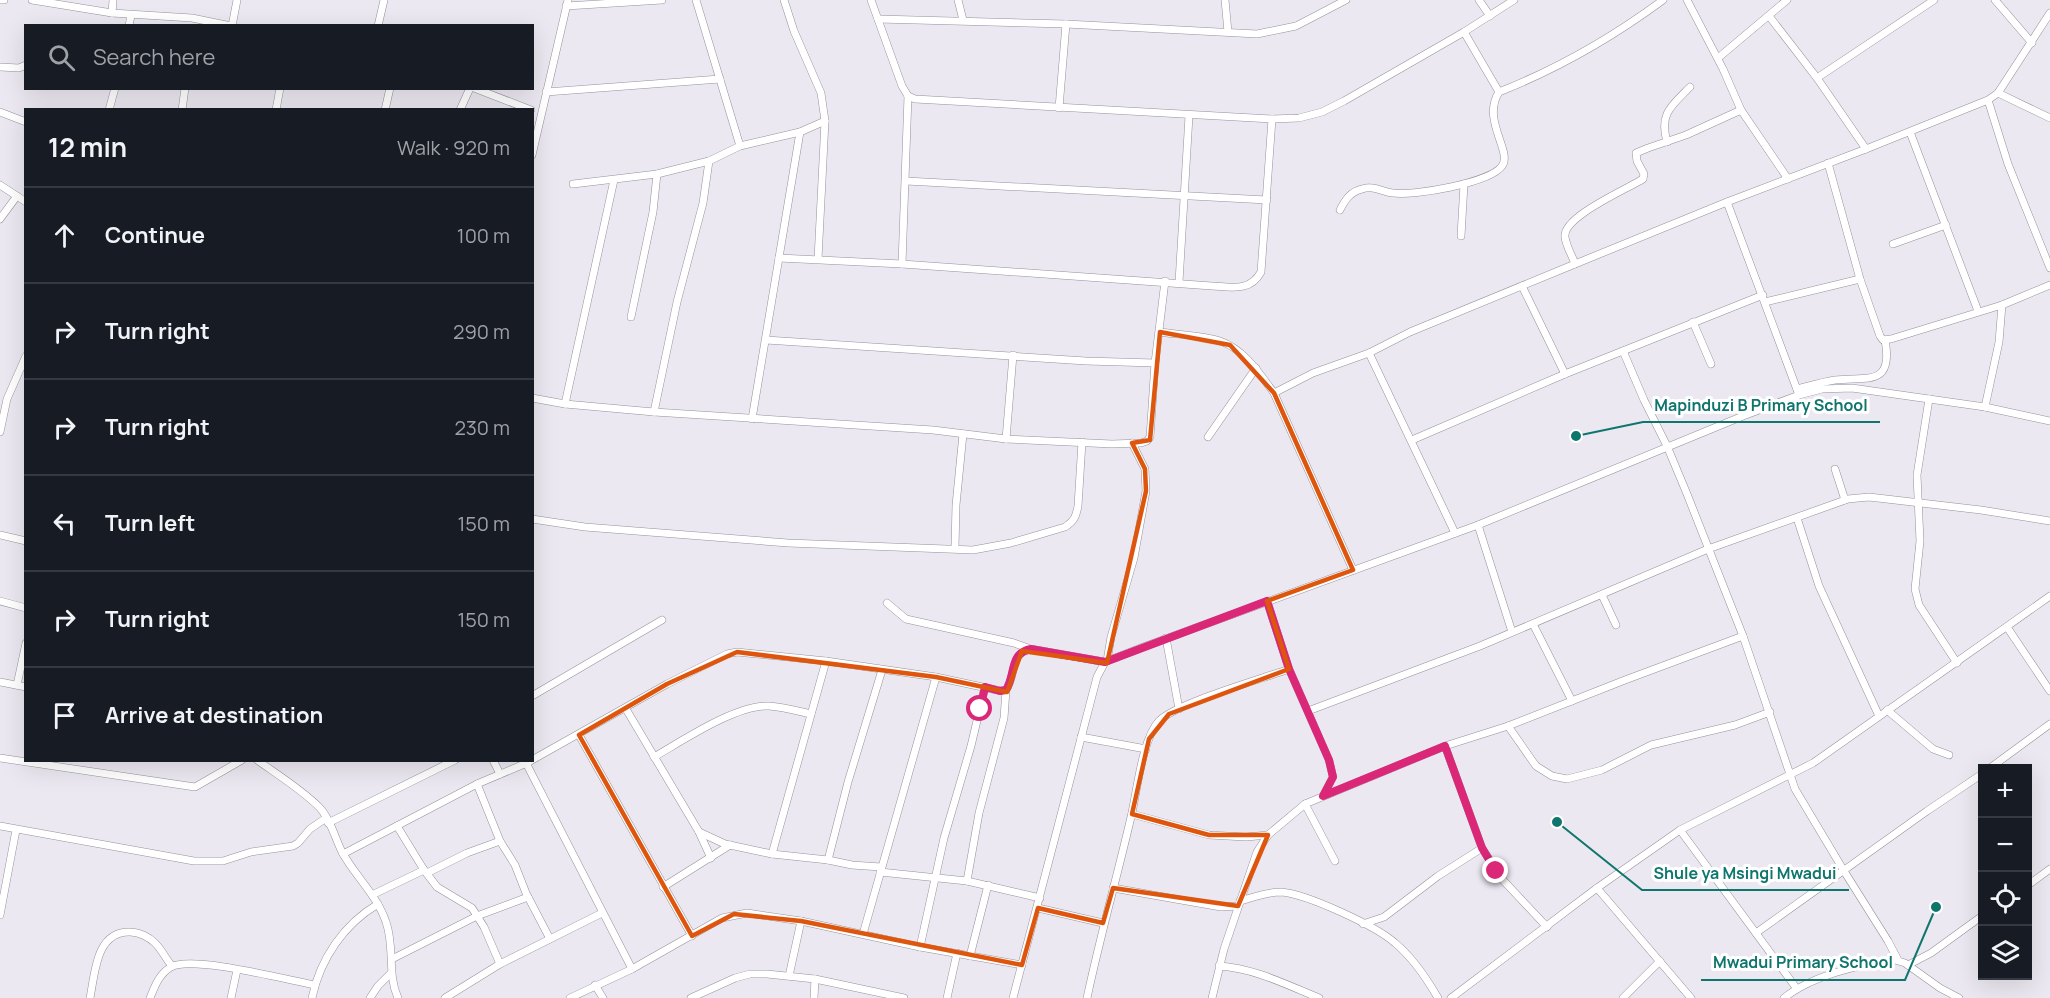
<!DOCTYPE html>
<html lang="en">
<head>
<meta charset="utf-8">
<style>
  :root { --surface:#171b24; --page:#20242c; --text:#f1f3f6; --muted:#9ea1a6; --line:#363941 }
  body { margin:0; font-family:Manrope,sans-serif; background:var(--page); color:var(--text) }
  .controls { position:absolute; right:18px; bottom:18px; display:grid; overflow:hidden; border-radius:0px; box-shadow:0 6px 24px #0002 }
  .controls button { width:54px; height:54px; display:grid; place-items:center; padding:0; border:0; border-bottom:2px solid var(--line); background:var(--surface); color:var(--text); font:30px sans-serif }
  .stop { position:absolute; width:18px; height:18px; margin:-14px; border:4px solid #db2777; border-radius:50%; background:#fff }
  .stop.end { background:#db2777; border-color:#fff; box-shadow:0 2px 6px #0008 }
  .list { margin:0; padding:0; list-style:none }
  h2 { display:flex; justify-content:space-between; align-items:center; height:78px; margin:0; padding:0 24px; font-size:26px }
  h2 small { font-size:20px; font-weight:400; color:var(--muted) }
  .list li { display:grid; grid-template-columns:39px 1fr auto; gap:18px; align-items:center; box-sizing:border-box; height:96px; padding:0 24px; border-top:2px solid var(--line) }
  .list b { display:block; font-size:22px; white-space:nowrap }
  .list em { font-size:20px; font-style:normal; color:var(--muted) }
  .icon { flex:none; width:33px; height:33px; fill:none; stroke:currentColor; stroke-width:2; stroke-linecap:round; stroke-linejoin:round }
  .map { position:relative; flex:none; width:2050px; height:998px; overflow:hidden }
  .search { position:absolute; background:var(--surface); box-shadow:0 6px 24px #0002; left:24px; top:24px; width:510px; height:66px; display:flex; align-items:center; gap:15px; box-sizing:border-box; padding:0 21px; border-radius:0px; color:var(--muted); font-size:22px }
  .panel { position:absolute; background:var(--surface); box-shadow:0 6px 24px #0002; left:24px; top:108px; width:510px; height:654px; border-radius:0px }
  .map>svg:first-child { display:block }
</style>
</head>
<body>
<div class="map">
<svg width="2050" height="998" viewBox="0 0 2050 998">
  <rect width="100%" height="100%" fill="#ece8f1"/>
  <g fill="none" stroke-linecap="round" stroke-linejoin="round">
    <!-- minor casing -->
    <g stroke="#95919a" stroke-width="8">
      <g id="minor">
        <polyline points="0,0 4,0"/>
        <polyline points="32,0 112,13 192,18 231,26"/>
        <polyline points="696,0 740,146"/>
        <polyline points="784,0 794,31 821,93 825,121 818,259"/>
        <polyline points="871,0 902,86 908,96 915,99 1272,119 1299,118 1322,112 1344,101 1464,32 1514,0"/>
        <polyline points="958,0 963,20"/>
        <polyline points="1225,0 1228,32"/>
        <polyline points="1479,0 1490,16"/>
        <polyline points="1687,0 1723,69 1741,110 1788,179"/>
        <polyline points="1995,0 2032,43"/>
        <polyline points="566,6 662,0"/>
        <polyline points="112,13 113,0"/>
        <polyline points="1769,16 1817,78 1866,149"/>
        <polyline points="878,19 1066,24 1257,34 1296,26 1346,0"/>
        <polyline points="129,26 131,15"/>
        <polyline points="232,26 237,0"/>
        <polyline points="378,26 384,0"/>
        <polyline points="1464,32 1499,92"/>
        <polyline points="1718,58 1787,0"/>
        <polyline points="0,67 19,68 26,65"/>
        <polyline points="1817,78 1934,0"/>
        <polyline points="474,88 531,110"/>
        <polyline points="546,92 720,79"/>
        <polyline points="1998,93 2050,118"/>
        <polyline points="1988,100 2008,164 2050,268"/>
        <polyline points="1059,108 1066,24"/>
        <polyline points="109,110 115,88"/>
        <polyline points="182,110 185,88"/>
        <polyline points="276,110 280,88"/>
        <polyline points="385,110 390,88"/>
        <polyline points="460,110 470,88"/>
        <polyline points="0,112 26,122"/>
        <polyline points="1910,132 1978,311"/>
        <path d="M1667,142C1659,114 1671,106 1690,87"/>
        <polyline points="532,155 568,0"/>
        <polyline points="1828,163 1860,279 1880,336 1883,340 1891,339 2002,305 2050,285"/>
        <polyline points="906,181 1267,200"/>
        <polyline points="573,184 657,174 709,161 740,146 800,132 825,121"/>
        <polyline points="0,185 26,202"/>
        <polyline points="1727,202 1799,395"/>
        <path d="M1340,210C1345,200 1350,192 1362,189C1374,185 1382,192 1393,193C1414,196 1490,183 1502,166C1513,152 1481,120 1499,92C1557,69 1613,37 1663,0"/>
        <polyline points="0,219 17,196"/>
        <polyline points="1461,236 1464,184"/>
        <polyline points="1893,244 1946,225"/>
        <path d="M779,258L902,264L1212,286C1232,287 1250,292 1261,272L1272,119"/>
        <polyline points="902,264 908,96"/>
        <path d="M1575,264C1572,255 1566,246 1565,237C1562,217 1627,189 1643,179L1644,174L1637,161L1636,153L1648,148L1686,135L1741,110"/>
        <polyline points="1179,282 1189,116"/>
        <polyline points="1522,286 1565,374"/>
        <polyline points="1765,302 1860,279"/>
        <polyline points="631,317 653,212 657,174"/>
        <polyline points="1693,322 1711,364"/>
        <path d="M1160,332C1179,335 1202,335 1220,341C1244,349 1260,374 1274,393L1353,570"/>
        <polyline points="766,340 1086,361 1155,363"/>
        <polyline points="1623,351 1644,400 1667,446 1687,494 1743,636 1795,789 1844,871 1888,941 1898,960"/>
        <polyline points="1369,353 1455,533"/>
        <path d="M1797,389C1809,386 1822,382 1835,380C1865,376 1894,388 1885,340"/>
        <polyline points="1274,393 1313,373 1369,353 1410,332 1575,264 1727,202 1866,149 1988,100 1998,93 2050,13"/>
        <polyline points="532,398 565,404 654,412 933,430 1006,439 1112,444 1141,443 1147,441 1150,437 1155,363 1165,281"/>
        <polyline points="1929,399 1917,475 1920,541 1915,589 1919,605 1957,663"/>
        <polyline points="565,404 614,180"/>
        <polyline points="1985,407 1999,342 2002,305"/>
        <polyline points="654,412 677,302 703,203 709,161"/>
        <polyline points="752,419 800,132"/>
        <polyline points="0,432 7,399 26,356"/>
        <polyline points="1208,437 1256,368"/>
        <polyline points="1006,439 1013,355"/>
        <polyline points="1412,440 1565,374 1763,295"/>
        <polyline points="1835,469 1845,500"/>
        <polyline points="1797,518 1819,586 1879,716"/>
        <path d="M532,519L585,527L788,543L973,550L1011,543L1065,527C1074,521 1076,517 1078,506L1082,442"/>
        <polyline points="1478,525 1512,632"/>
        <polyline points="0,535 26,541"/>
        <polyline points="955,548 956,505 963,434"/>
        <polyline points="1602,595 1616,625"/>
        <polyline points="0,601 26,608"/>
        <polyline points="1267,601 1289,669 1329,760 1333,777 1323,796"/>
        <polyline points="887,603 906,619 1014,643 1028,648"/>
        <polyline points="1533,624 1572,701"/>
        <polyline points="2007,627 2050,691"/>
        <polyline points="1166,638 1179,709"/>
        <polyline points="1107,661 1111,637 1134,558 1146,491 1145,469 1132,443"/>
        <polyline points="0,682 26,687"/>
        <polyline points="17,685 26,643"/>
        <polyline points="532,696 662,620"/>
        <polyline points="626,709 699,832 725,844 772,854 828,860 852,865 881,867"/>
        <polyline points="1887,710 1933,749 1949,755"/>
        <polyline points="1308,711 1480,646 1708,549 1848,499 1869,497 1981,510 2050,521"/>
        <polyline points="1508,726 1536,766 1552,776 1567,779 1602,770 1651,745 1735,725 1770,712"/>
        <polyline points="579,735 692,936"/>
        <polyline points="1081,737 1146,749"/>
        <polyline points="1445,746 1482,848 1501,878 1547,927"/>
        <path d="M654,757C682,741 737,704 769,706C783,707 798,711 811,714"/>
        <polyline points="0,758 195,787 242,760"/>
        <path d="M257,760C278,775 301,789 319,807C330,818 335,838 342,852C355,876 377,895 386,922C395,947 387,974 398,998"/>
        <polyline points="493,760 500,774"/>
        <path d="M532,760L667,684L727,654L737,652L826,661L936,677L1001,691L1006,690C1017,674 1009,653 1031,649L1105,662"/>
        <polyline points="526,763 632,969"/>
        <polyline points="1990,768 2050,724"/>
        <polyline points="477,784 500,841 515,865 526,893 550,939"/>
        <polyline points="1305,804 1335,861"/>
        <polyline points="1132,814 1209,835 1246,837 1268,835"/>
        <polyline points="328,823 455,760"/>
        <polyline points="0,826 194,861 223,861 251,852 293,846 298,843 310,829 326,818"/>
        <polyline points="397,826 424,870 437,887 472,908 484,927 500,964"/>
        <polyline points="1680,830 1797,989"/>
        <polyline points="699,832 711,858"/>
        <polyline points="343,854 477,784 529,762"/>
        <polyline points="772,854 826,661"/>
        <polyline points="828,860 848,782 882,670"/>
        <polyline points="880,872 967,881 1040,898"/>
        <polyline points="427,873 467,853 500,841"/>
        <polyline points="967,881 979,813 1004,718 1006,690"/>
        <polyline points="2028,885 2050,869"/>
        <polyline points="663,887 730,845"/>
        <polyline points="1113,888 1221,907 1238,906"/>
        <polyline points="1597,888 1691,998"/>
        <polyline points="372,895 424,870"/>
        <path d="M1240,901C1254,897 1267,892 1281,892C1307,894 1376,926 1395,943C1412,957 1427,979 1438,998"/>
        <polyline points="1038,908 1103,923"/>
        <polyline points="0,915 16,830"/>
        <polyline points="1363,924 1384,917 1438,876 1482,848"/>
        <polyline points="1756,933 1927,811 1982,774"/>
        <polyline points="863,934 936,677"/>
        <polyline points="920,947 944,838 971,746 985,687"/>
        <polyline points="970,956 988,885"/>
        <polyline points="392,959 477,916 528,897"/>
        <polyline points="1908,965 1931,953 1982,916"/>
        <path d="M1219,966C1254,968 1287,985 1319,998"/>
        <polyline points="789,976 801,921"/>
        <polyline points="595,985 603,998"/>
        <path d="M90,998C95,973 96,931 130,932C139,932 149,937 155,943C162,950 166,959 172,966"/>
        <path d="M150,998C155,986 159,974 171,967C192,955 287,980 315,985"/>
        <polyline points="231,998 237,970"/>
        <path d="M312,998C320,959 344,924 378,904"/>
        <polyline points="370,998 378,986 391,973"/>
        <polyline points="445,998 500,964 602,913"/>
        <polyline points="570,998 632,969 722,918 747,913 801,921 920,947 1022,965"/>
        <polyline points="691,998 735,978 750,974 767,974 815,979 904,998"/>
        <polyline points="814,998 815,979"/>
        <polyline points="947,998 957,953"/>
        <polyline points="1013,998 1097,677 1105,662 1143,647 1478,525 1743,416 1799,395 1822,389 1852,388 1985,407 2050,421"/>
        <path d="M1087,998C1100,937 1117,877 1131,817C1137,792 1142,739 1159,721C1176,703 1262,679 1289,669"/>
        <polyline points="1212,998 1224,949 1257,852 1268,835 1305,804 1445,746 1508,726 1625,680 1743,636"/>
        <polyline points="1451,998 1597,888 1680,830 1813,763 2050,596"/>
        <polyline points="1623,998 1660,961"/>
        <path d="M1784,998C1811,976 1860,964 1895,960L1905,963L1940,988L1959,998"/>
      </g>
    </g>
    <!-- minor -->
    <use href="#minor" stroke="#fff" stroke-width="7"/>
  </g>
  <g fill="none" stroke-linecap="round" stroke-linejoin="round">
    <!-- route -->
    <path stroke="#db2777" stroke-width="8" d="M980,709L985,687L1000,691L1006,690C1016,674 1009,653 1031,649L1105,662L1267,601L1289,669L1329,760L1333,777L1323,796L1445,746L1482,848L1496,871"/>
  </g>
  <!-- marked area -->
  <path fill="none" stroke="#de560d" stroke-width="4.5" stroke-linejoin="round" d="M1160,332L1230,345L1274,393L1353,570L1267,601L1289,669L1169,714L1149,739L1132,814L1209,835H1268L1238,906L1113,888L1103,923L1038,908L1022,965L801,921L734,914L692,936L579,735L667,684L737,652L936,677L1007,692L1022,651L1107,663L1146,491L1145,469L1132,443L1150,440Z"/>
  <!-- callouts -->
  <path fill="none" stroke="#0f766e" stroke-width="2" d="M1576 436L1643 422H1880M1557 822L1642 890H1849M1936 907L1905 980H1701"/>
  <g fill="#0f766e" stroke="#fff" stroke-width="2">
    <circle cx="1576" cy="436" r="6"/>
    <circle cx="1557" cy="822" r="6"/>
    <circle cx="1936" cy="907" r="6"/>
  </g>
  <g font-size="16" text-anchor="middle" font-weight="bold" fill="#0f766e" stroke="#fff" stroke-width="6" stroke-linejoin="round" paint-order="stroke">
    <text x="1761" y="411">Mapinduzi B Primary School</text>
    <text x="1745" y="879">Shule ya Msingi Mwadui</text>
    <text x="1803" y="968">Mwadui Primary School</text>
  </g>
</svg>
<div class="controls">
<button>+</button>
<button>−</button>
<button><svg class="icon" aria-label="locate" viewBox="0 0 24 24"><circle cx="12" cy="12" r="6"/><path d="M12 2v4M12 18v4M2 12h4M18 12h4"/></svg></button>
<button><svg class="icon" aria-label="layers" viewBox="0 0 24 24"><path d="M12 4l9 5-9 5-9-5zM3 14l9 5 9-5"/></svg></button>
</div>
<div class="stop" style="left:980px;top:709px"></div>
<div class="stop end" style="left:1496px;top:871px"></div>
<div class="search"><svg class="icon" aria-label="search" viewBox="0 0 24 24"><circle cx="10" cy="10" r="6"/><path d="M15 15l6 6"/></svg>Search here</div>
<section class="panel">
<h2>12 min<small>Walk · 920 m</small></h2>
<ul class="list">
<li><svg class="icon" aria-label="ahead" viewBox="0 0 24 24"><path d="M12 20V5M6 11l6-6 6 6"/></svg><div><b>Continue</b></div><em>100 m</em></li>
<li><svg class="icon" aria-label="right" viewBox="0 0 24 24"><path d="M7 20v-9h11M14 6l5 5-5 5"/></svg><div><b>Turn right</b></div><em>290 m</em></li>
<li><svg class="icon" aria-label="right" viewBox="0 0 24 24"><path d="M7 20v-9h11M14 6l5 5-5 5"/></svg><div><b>Turn right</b></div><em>230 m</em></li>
<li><svg class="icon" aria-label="left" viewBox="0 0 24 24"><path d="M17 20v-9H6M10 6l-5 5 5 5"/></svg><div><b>Turn left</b></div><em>150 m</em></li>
<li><svg class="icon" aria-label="right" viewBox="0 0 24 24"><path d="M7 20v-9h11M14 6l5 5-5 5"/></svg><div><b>Turn right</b></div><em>150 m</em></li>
<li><svg class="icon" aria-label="arrive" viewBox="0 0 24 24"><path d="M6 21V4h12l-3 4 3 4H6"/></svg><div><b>Arrive at destination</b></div></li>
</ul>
</section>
</div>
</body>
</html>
